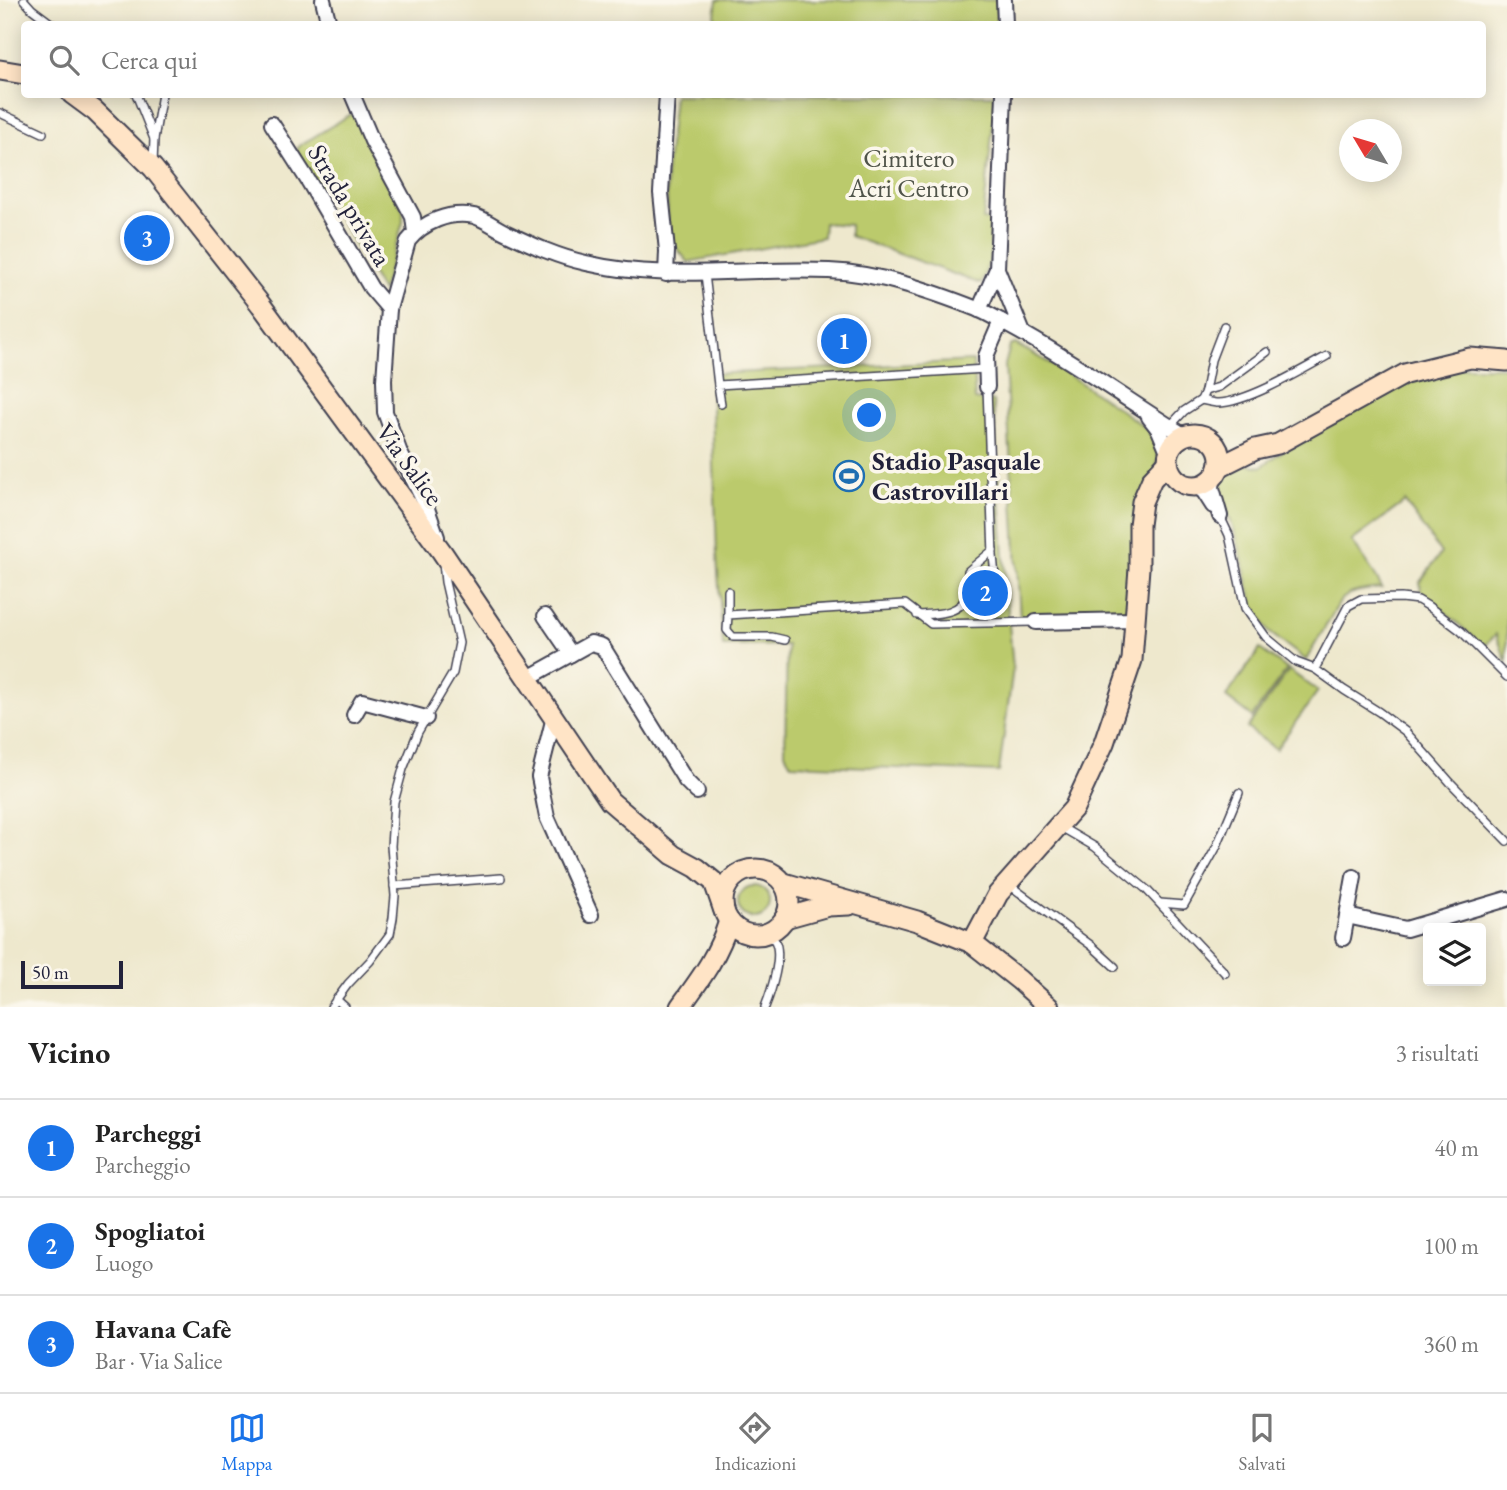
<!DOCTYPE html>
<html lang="it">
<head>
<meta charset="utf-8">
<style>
  :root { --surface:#fff; --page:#f6f6f6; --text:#222; --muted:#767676; --line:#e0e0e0; --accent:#1a73e8 }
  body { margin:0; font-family:"EB Garamond",serif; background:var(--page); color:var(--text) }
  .controls { position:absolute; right:21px; bottom:21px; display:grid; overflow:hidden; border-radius:7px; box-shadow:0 4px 18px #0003 }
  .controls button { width:63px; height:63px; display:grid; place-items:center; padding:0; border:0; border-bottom:2px solid var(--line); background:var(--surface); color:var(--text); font:35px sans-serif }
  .compass { position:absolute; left:1339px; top:119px; width:63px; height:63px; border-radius:50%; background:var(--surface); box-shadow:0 4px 18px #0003; rotate:308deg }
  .scale { position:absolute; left:21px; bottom:18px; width:102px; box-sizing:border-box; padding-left:7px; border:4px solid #22223b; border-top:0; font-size:19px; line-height:24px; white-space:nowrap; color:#22223b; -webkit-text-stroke:5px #fbf7ec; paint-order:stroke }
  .you { position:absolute; left:870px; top:416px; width:24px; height:24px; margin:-18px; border:5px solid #fff; border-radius:50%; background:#1a73e8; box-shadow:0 0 0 10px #1a73e833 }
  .badge { display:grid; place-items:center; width:46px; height:46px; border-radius:50%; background:var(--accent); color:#fff; font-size:23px; font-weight:700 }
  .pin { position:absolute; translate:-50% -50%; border:4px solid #fff; box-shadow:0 2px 7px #0006 }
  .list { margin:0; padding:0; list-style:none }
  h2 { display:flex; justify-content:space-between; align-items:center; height:91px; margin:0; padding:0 28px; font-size:30px }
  h2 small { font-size:23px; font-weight:400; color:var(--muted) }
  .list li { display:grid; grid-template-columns:46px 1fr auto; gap:21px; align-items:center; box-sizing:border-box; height:98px; padding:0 28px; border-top:2px solid var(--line) }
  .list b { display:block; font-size:26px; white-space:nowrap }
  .list p { margin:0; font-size:23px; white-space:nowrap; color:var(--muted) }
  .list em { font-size:23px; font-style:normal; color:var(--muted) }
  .icon { flex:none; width:38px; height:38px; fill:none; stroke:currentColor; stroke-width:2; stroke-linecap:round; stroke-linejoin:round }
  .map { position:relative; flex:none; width:1507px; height:1007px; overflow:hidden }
  .search { position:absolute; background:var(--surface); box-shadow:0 4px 18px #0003; left:21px; right:21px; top:21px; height:77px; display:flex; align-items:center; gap:18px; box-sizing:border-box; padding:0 24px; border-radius:7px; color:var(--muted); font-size:26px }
  .sheet { height:385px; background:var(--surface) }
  nav { display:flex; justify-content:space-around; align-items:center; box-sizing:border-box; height:98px; border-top:2px solid var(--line); background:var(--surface); font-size:19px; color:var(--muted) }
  nav a { display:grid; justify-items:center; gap:4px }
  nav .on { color:var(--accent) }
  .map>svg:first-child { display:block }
</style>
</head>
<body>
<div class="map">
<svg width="1507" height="1007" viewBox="0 0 1507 1007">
  <rect width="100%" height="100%" fill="#fbf7ec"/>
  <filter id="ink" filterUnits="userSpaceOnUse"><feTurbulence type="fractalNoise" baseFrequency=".0143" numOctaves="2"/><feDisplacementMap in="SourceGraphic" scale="14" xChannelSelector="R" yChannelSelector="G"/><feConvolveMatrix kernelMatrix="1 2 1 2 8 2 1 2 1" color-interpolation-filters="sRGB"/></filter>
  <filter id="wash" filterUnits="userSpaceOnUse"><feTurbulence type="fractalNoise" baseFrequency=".00686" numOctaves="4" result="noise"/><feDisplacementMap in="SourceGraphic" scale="28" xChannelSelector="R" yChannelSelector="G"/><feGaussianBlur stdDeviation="1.57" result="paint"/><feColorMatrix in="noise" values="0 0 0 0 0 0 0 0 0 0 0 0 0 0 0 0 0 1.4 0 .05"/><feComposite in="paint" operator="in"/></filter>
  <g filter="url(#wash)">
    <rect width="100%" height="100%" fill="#eee8cd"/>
    <!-- green -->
    <g fill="#bbca6c" stroke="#6e7654" stroke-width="2">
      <polygon points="717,0 997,0 997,24 714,24"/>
      <polygon points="674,95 996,95 983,220 991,221 990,260 981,284 850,236 850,225 824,223 823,237 688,262 669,239 666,176"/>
      <polygon points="353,113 403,210 403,222 382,292 342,223 296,152 299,146"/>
      <path d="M1015,344C1062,368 1106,400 1149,430C1159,441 1161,451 1157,465L1130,610L1110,615L1098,617L1078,614L1030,620L1020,618L1005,365L1010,346Z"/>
      <polygon points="973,361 975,400 993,401 1008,613 1013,668 999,772 791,764 785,753 787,645 723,646 717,557 711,374"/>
      <path d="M1459,367H1507V663L1496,634L1484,647L1435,603L1421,595L1420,582L1441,553L1405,502L1352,541L1373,572L1382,588C1367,590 1352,590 1341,600L1306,660L1269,632L1253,604L1236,536L1217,483L1220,473L1227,466L1248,464L1261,467L1288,447L1400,386Z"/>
      <polygon points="1260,649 1287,669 1252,717 1226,697"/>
      <polygon points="1289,670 1318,691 1276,749 1247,728"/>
      <circle cx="754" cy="902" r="16"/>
    </g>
  </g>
  <g filter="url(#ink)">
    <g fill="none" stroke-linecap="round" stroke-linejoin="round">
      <!-- service casing -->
      <g stroke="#414051" stroke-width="10">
        <g id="service">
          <polyline points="24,0 32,9 52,24"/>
          <polyline points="136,94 154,139 153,164"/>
          <polyline points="0,113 43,133"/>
          <polyline points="154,139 162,94"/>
          <polyline points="705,274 718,385"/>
          <polyline points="987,387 993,555 998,608"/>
          <polyline points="1205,391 1219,387 1267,352"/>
          <path d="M1201,400C1207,401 1213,403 1218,403C1246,403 1302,370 1327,356"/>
          <polyline points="721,404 718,385 986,369"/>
          <polyline points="1170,426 1184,411 1201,400 1205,391 1211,360 1224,326"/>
          <polyline points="1220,516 1229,535 1245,608 1266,637 1296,662 1315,669 1344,690 1379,712 1406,732 1450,782 1507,841"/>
          <polyline points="728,615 728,591"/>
          <path d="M917,615C934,614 962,615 967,594C969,587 968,579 968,571L993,550"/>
          <polyline points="785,640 772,637 733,637 727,630 728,615 905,604 931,624 1036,622"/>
          <polyline points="1315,669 1348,606 1361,599 1401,598 1418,600 1428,606 1461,631 1507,677"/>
          <polyline points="1059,826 1095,847 1146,889 1225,973"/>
          <polyline points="1008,884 1092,946 1115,967"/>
          <polyline points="394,886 501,878"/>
          <polyline points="1160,903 1184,905 1216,848 1239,793"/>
          <polyline points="336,999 345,1007"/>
          <polyline points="331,1007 348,984 370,961 390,934 393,918 395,896 391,846 394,802 403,769 418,732 453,673 459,643 445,582 443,563"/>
          <path d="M765,1007C771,992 783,956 775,941C773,938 769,936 766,934"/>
        </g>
      </g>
      <!-- minor casing -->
      <g stroke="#414051" stroke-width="18">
        <g id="minor">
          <polyline points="323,0 329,24"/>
          <polyline points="1004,0 1005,24"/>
          <polyline points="352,94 372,141 413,217 415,232"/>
          <polyline points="272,124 309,182 371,288 389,309"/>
          <polyline points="997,269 1004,94"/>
          <polyline points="666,274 667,251 661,193 667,94"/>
          <polyline points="979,310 997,269 1023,333"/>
          <polyline points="987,387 986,356 1001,321"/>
          <polyline points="1149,417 1159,430 1169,454"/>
          <polyline points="1213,478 1212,488 1220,516"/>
          <polyline points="1197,486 1204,492 1213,506"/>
          <path d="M437,537L425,503L400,453L385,412L384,380L389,309L408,241C423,222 449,211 474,216C485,219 496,228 507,233C532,245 558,257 586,263C666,282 748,267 829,271C879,273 931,291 977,309C990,314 1002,322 1015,329C1074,361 1128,401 1185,436"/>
          <polyline points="545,616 571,654"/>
          <polyline points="1036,622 1135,620"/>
          <polyline points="528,678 591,643 602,646 686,781 697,792"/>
          <polyline points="354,715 362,701 426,718"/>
          <polyline points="554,717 539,777 547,817 591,915"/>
          <polyline points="1347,916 1406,929 1507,899"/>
          <polyline points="1343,938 1354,877"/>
        </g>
      </g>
      <!-- secondary casing -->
      <g stroke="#414051" stroke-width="23">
        <g id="secondary">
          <polyline points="0,70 24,74"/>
          <polyline points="72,94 95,111 153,168 261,305 442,552 610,801 673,855 697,868 714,882 724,911"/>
          <circle cx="1194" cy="460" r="26"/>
          <polyline points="1219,467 1255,449 1278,444 1405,374 1470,358 1507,361"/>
          <circle cx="756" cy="902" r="33"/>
          <polyline points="784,883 917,921 972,943 1019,980 1049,1007"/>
          <polyline points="785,918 828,906 849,905"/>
          <polyline points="972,943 998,894 1074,808 1104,743 1132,660 1139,568 1139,525 1142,502 1152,479 1168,462"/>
          <path d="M680,1007C701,978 718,956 729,921"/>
        </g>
      </g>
      <!-- service -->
      <use href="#service" stroke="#fff" stroke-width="7"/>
      <!-- minor -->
      <use href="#minor" stroke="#fff" stroke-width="14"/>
      <!-- secondary -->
      <use href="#secondary" stroke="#ffe4c6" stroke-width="19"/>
    </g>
  </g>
  <!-- icons -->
  <defs>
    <g id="stadium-ring" transform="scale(1.575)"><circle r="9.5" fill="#fbf7ec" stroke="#1f6fb2" stroke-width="1.5"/><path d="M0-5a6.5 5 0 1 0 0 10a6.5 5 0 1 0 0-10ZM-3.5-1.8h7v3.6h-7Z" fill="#1f6fb2"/></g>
  </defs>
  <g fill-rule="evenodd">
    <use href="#stadium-ring" x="849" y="476"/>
  </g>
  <g text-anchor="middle" stroke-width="7" stroke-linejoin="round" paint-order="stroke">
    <!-- park labels -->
    <g font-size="26" fill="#50544a" stroke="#fbf7ec">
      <text x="909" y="167">Cimitero<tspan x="909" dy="30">Acri Centro</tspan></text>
    </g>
    <!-- street labels -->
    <g font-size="26" fill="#22223b" stroke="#fbf7ec">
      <text transform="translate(350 205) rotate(59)" y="9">Strada privata</text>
      <text transform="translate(410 464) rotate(54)" y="9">Via Salice</text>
    </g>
    <!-- poi labels -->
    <g font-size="26" font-weight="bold" fill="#22223b" stroke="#fbf7ec" text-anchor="start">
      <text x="872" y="470">Stadio Pasquale<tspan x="872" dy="30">Castrovillari</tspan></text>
    </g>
  </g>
</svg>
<div class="controls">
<button><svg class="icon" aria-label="layers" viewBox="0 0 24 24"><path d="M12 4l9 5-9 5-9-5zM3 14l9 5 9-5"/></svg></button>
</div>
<svg class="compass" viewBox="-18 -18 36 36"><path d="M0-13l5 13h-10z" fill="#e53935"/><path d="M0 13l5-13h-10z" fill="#767676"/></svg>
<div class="scale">50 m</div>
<div class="you"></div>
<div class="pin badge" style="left:844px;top:341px">1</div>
<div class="pin badge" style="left:985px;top:593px">2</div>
<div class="pin badge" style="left:147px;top:238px">3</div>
<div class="search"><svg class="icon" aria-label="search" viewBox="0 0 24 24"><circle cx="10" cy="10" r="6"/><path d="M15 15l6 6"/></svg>Cerca qui</div>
</div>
<section class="sheet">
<h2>Vicino<small>3 risultati</small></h2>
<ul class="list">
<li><span class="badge">1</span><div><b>Parcheggi</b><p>Parcheggio</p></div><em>40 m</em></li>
<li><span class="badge">2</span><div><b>Spogliatoi</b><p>Luogo</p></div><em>100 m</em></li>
<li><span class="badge">3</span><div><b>Havana Cafè</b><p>Bar · Via Salice</p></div><em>360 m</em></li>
</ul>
</section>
<nav>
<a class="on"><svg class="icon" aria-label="map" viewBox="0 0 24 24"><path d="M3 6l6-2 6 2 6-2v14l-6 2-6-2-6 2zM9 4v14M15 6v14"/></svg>Mappa</a>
<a><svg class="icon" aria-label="directions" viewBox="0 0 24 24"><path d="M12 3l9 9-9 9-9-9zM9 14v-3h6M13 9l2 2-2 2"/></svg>Indicazioni</a>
<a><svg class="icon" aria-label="saved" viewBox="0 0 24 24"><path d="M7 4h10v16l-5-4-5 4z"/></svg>Salvati</a>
</nav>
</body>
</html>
